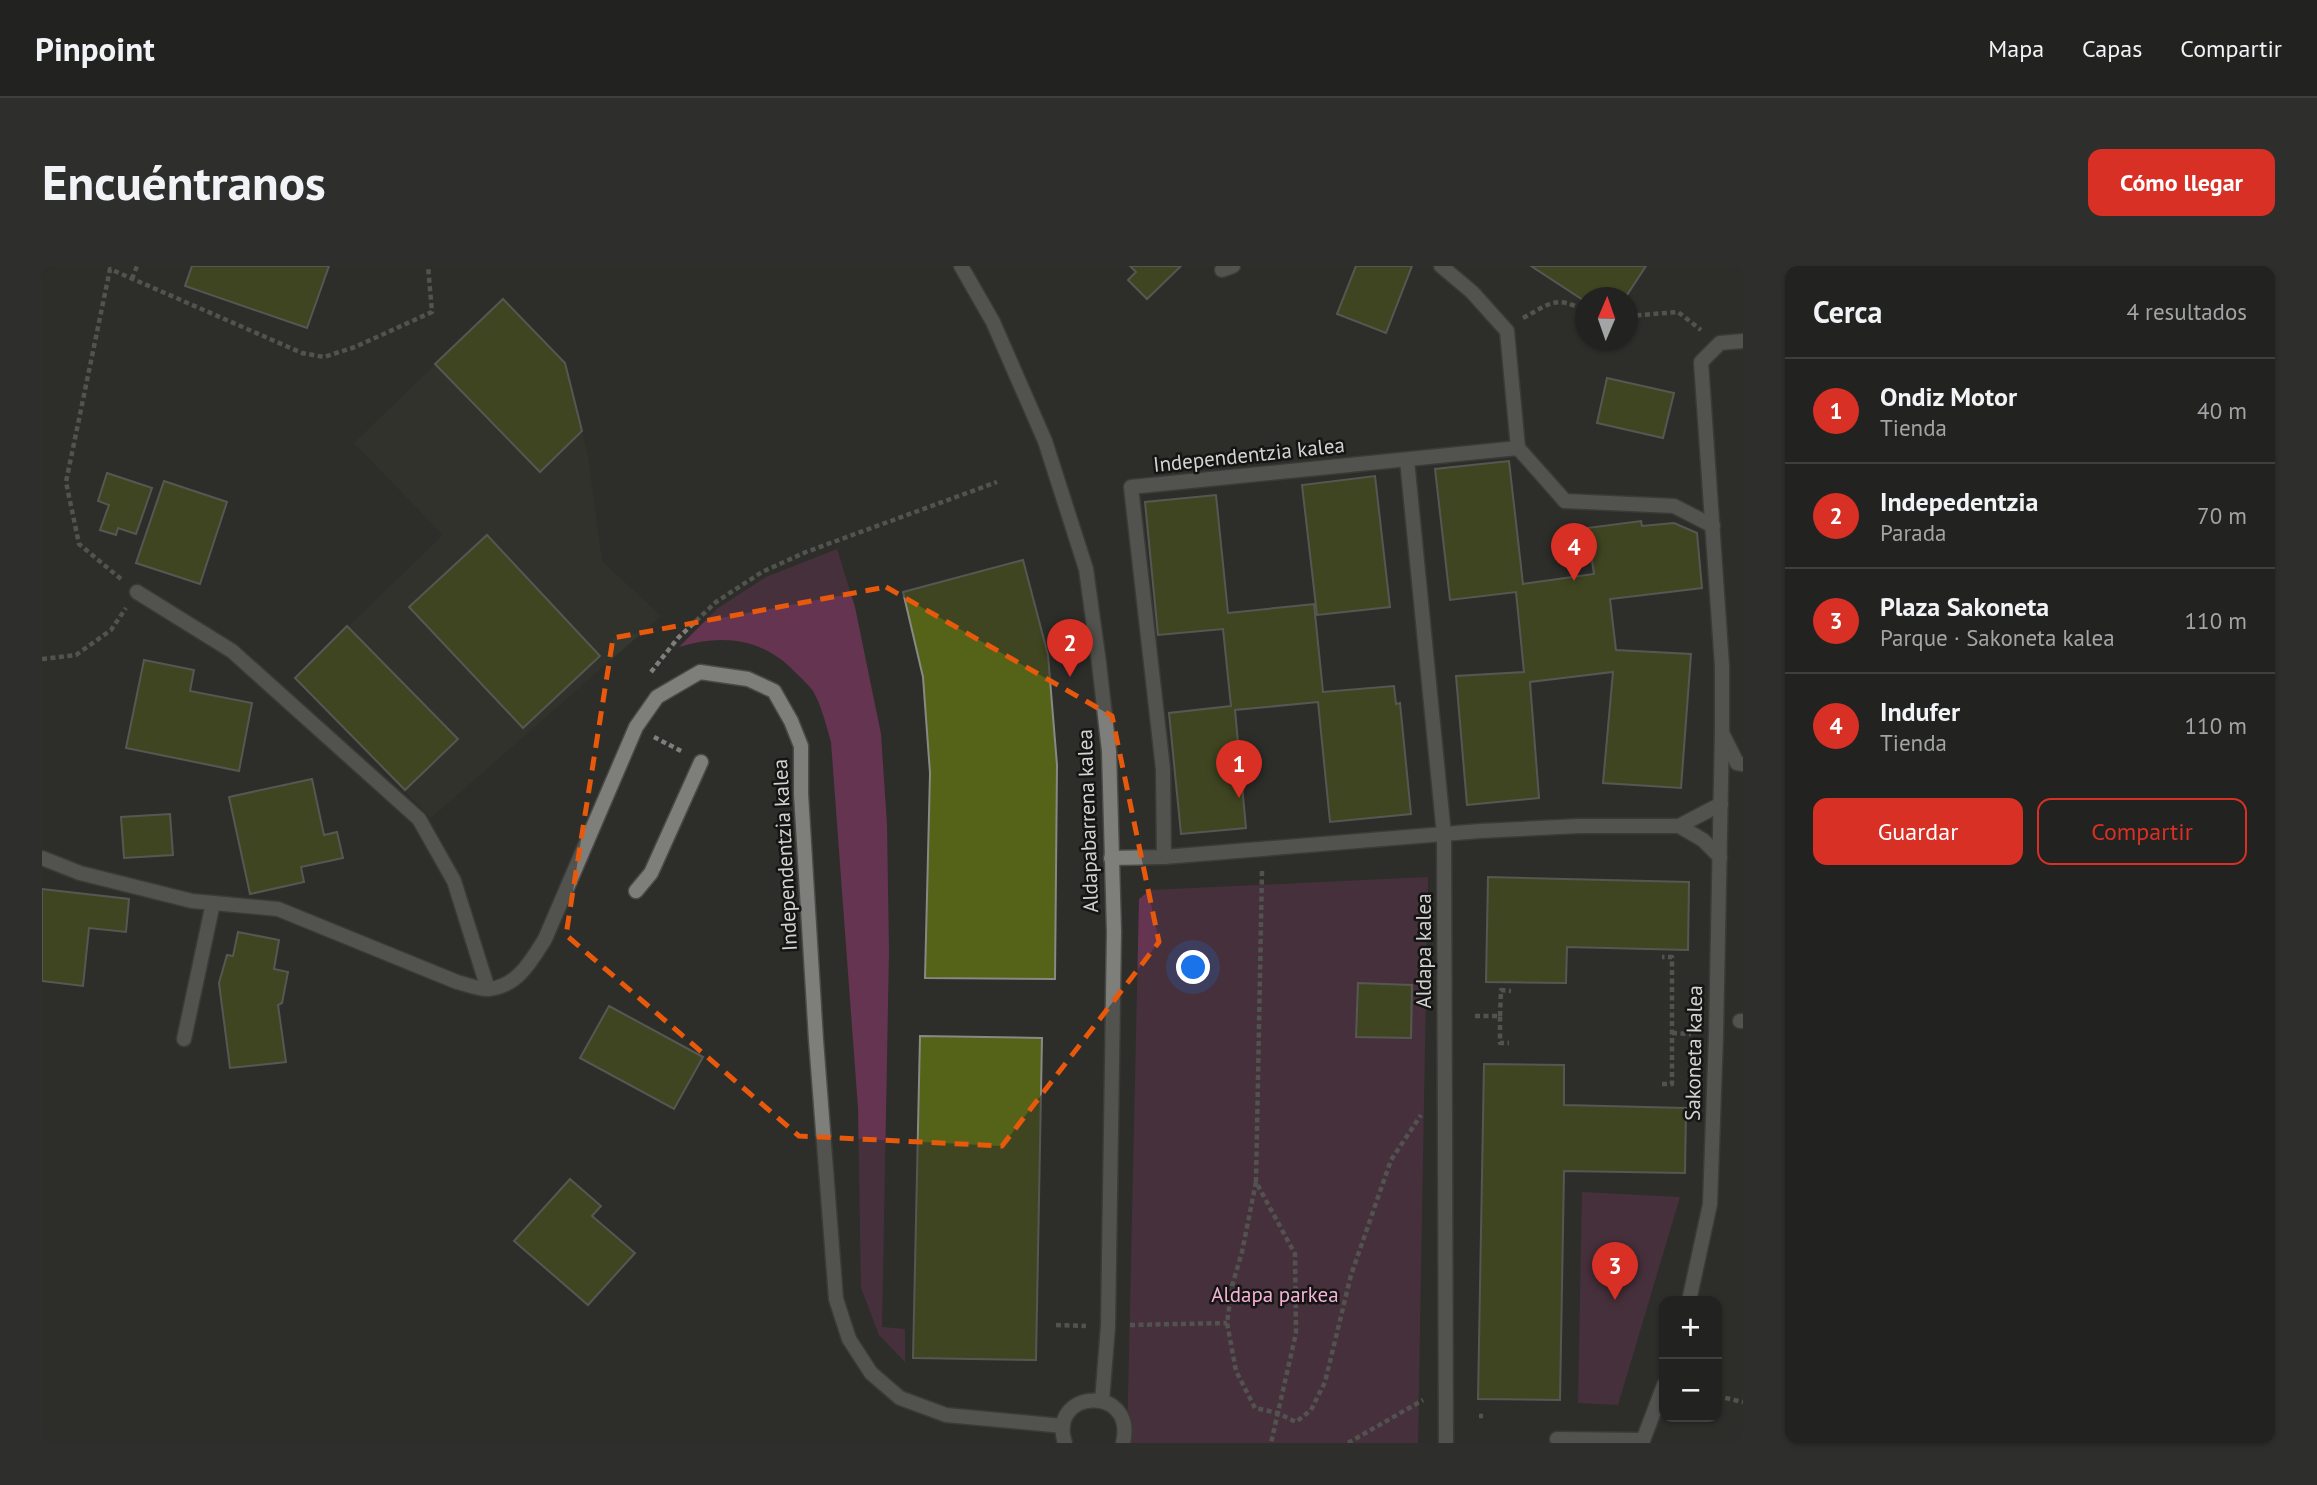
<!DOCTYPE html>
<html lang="es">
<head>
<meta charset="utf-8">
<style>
  :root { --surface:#222220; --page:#2e2f2d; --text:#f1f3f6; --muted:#a2a4a5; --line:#3f3f3e; --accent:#d93025 }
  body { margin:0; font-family:"PT Sans",sans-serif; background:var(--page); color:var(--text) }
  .controls { position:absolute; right:21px; bottom:21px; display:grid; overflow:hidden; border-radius:14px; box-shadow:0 2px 5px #0004 }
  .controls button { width:63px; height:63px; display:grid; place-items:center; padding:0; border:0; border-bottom:2px solid var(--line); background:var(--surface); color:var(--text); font:35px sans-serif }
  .compass { position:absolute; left:1533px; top:21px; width:63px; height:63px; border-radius:50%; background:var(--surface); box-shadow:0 2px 5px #0004; rotate:2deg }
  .you { position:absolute; left:1152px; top:702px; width:24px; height:24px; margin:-18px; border:5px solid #fff; border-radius:50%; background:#1a73e8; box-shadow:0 0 0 10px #1a73e833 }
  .badge { display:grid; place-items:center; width:46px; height:46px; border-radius:50%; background:var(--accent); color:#fff; font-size:23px; font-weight:700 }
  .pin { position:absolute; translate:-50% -58px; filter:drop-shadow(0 2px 4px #0008) }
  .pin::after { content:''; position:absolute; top:37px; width:24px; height:21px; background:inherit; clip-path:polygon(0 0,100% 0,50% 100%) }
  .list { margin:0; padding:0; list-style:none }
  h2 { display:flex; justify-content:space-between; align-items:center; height:91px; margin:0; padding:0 28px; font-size:30px }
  h2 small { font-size:23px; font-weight:400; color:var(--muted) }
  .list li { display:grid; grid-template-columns:46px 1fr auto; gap:21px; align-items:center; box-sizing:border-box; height:105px; padding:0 28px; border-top:2px solid var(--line) }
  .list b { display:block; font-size:26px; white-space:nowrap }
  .list p { margin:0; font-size:23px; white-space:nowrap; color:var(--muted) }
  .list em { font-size:23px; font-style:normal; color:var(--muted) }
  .actions { display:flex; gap:14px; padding:21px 28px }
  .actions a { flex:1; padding:16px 0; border:2px solid var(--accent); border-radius:14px; text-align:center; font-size:24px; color:var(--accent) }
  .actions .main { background:var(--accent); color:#fff }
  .map { position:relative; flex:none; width:1701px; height:1177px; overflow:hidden; border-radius:14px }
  header { display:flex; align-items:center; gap:42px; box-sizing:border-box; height:98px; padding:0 35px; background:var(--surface); border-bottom:2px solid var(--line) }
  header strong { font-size:33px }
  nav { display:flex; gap:38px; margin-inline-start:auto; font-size:24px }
  .intro { display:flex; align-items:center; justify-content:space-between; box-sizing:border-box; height:168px; padding:0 42px }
  h1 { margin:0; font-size:49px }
  .button { padding:18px 32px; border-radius:14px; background:var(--accent); color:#fff; font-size:24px; font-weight:700 }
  main { display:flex; gap:42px; padding:0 42px }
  aside { flex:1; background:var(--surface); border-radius:14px; box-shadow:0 2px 5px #0004 }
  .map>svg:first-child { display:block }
</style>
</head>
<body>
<header>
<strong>Pinpoint</strong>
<nav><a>Mapa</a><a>Capas</a><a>Compartir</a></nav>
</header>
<div class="intro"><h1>Encuéntranos</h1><a class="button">Cómo llegar</a></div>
<main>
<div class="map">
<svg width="1701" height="1177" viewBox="0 0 1701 1177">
  <rect width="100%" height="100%" fill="#2d2e2a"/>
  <!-- built -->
  <polygon fill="#36382f" points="461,33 523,97 546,190 560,295 619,350 389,552 253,412 401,269 312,177"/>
  <!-- green -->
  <g fill="#653451">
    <path d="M795,283L813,341L839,468L845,559L847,685L840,1061L863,1063V1096L837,1069L819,1022L816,842L789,476C784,459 780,441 771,425C766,418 758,411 752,405C720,372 680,368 637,381L676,342L724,311Z"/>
    <polygon points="1386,611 1376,1177 1085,1177 1097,633 1108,624"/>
    <polygon points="1540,926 1638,931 1576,1139 1536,1137"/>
  </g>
  <!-- building -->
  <g fill="#556318" stroke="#888985" stroke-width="2">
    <polygon points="150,0 287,0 265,62 143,20"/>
    <polygon points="1088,0 1139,0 1105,33 1086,14 1094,6"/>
    <polygon points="1314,0 1370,0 1344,67 1295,48"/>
    <polygon points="1489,0 1604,0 1583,32 1544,32 1544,36"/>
    <polygon points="461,33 523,97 540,165 498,206 393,98"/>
    <polygon points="1565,112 1632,127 1621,172 1555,157"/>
    <polygon points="1467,195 1481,318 1552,308 1545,262 1599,255 1600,260 1632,257 1655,267 1660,322 1568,333 1574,384 1649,388 1639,522 1561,517 1571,406 1488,416 1497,532 1425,539 1414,410 1482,406 1474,326 1408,334 1393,203"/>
    <polygon points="65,207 110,222 94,268 76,262 74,269 58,264 67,239 56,235"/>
    <polygon points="1333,210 1348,341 1275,349 1260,219"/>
    <polygon points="122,215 185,236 158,318 94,297"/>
    <polygon points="1174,229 1186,347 1272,338 1281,426 1352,420 1354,438 1358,437 1369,548 1288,556 1276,436 1193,444 1204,562 1139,568 1127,447 1189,440 1181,363 1116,369 1103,236"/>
    <polygon points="445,269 558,390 481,462 367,341"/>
    <polygon points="981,294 1006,389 1015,499 1013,713 883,712 888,507 881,411 861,326"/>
    <polygon points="305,360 416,473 363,524 253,412"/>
    <polygon points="102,394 152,404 148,425 210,437 197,505 84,482"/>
    <polygon points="270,513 282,569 295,566 301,592 259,601 262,616 208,628 187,531"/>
    <polygon points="128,548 131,589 82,592 79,551"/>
    <polygon points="1446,611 1647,616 1646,684 1525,681 1524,717 1444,716"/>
    <polygon points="0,623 87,633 84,666 47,662 41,720 0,715"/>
    <polygon points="196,666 237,674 232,703 246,706 240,737 236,739 244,796 188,802 177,717 185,689 191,690"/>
    <polygon points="1316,717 1370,719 1369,772 1314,771"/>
    <polygon points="567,740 661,791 632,843 538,792"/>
    <polygon points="878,770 1000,772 994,1094 871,1092"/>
    <polygon points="1442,798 1522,799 1522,839 1644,842 1643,907 1522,905 1518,1134 1436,1133"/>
    <polygon points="528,913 559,940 550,950 593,987 546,1039 472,975"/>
  </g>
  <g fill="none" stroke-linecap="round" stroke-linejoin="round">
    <!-- service casing -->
    <g stroke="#4a4b48" stroke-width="17">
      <g id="service">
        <polyline points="1399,0 1430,26 1465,65 1476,182"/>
        <polyline points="1180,4 1191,0"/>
        <polyline points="95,326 190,385 377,553 412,615 446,723"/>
        <polyline points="1122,591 1121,503 1089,221 1476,182 1523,235"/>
        <polyline points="594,625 609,607 659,496"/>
        <polyline points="142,773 171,637"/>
        <polyline points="1515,1173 1601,1174"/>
      </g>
    </g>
    <!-- pedestrian casing -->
    <g stroke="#4a4b48" stroke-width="17">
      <polyline id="pedestrian" points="1698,755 1701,755"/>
    </g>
    <!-- minor casing -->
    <g stroke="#4a4b48" stroke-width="17">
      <g id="minor">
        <polyline points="919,0 951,56 1003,175 1044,303 1057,397 1067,485 1072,666 1066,1060 1060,1135"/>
        <polyline points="1365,194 1402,569 1404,1177"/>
        <polyline points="1523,235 1632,240 1671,260"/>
        <polyline points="1681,469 1695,497 1701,498"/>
        <polyline points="1637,560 1661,574 1678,591"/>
        <path d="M0,592L38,607L150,635L236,643L415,716C424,718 437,724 447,723C476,720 489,695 503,673L594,461L615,431L658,406L706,413L732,425L749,455L759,480V528L774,774L794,1033L807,1073L829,1107L858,1132L904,1149L1021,1160"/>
        <polyline points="1069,592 1122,591 1438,565 1537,560 1637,560 1679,538"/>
        <polyline points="1647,1035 1668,938 1674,769 1680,465 1680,400 1659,96 1678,77 1701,75"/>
        <path d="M1023,1177C1005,1123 1095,1118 1081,1177"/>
        <polyline points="1600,1177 1622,1119"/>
      </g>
    </g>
    <!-- path -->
    <g stroke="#7e7f7c" stroke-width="4.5" stroke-dasharray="5 3.5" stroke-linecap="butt">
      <polyline points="90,13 95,0"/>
      <polyline points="1586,50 1636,46 1659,64"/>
      <path d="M1481,52C1510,37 1512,29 1544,45"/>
      <polyline points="79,313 37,278 24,216 68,3 260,87 282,91 313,81 390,46 386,0"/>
      <polyline points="0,393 34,389 69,364 84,342"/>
      <polyline points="609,406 636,372 674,336 720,306 764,286 955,216"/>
      <polyline points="612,471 641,486"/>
      <polyline points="1220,605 1214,916 1253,988 1254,1067 1229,1177"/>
      <polyline points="1433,750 1458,750 1458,777 1467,777"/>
      <polyline points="1458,750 1459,724 1469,725"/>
      <polyline points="1630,767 1649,768"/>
      <polyline points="1620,818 1630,818 1630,691 1620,691"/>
      <polyline points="1214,916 1200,986 1190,1020 1185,1057 1194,1105 1213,1142 1236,1147 1254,1156 1269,1144 1283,1116 1309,1009 1349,894 1379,849"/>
      <polyline points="1014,1059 1044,1060"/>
      <polyline points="1088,1059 1185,1057"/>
      <polyline points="1675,1130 1701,1136"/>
      <polyline points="1437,1150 1441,1150"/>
      <polyline points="1306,1177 1381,1134"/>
    </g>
    <!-- service -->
    <use href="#service" stroke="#7e7f7b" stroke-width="14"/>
    <!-- pedestrian -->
    <use href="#pedestrian" stroke="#7e7f7b" stroke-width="14"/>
    <!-- minor -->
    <use href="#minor" stroke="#7e7f7b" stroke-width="14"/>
  </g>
  <!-- marked area -->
  <path d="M0 0H1701V1177H0ZM844,321L1070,450L1117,676L960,880L757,870L524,669L571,372Z" fill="#2d2e2a" fill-opacity=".55" fill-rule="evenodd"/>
  <path fill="none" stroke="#e8590c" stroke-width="5" stroke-dasharray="14 9" stroke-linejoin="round" d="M844,321L1070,450L1117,676L960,880L757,870L524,669L571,372Z"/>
  <g text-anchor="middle" stroke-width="5" stroke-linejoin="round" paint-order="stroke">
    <!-- street labels -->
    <g font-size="21" fill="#d3d4d2" stroke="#151614">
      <text transform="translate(1207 189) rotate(-6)" y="7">Independentzia kalea</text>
      <text transform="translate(1046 555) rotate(-92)" y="7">Aldapabarrena kalea</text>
      <text transform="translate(743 589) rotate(-93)" y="7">Independentzia kalea</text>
      <text transform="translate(1382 685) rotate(-90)" y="7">Aldapa kalea</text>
      <text transform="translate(1652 787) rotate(-89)" y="7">Sakoneta kalea</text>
    </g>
    <!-- park labels -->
    <g font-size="21" fill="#f5b1d6" stroke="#151614">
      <text x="1233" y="1036">Aldapa parkea</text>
    </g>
  </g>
</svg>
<div class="controls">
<button>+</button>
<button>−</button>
</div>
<svg class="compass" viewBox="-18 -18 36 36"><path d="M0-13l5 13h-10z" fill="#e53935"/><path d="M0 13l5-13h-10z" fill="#a2a4a5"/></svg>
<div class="you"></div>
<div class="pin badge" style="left:1197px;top:532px">1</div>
<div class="pin badge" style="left:1028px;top:411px">2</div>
<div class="pin badge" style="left:1573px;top:1034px">3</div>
<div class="pin badge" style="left:1532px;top:315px">4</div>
</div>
<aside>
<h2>Cerca<small>4 resultados</small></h2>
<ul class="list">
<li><span class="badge">1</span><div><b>Ondiz Motor</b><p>Tienda</p></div><em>40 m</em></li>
<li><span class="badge">2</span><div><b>Indepedentzia</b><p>Parada</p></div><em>70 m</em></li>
<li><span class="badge">3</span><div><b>Plaza Sakoneta</b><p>Parque · Sakoneta kalea</p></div><em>110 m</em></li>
<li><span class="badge">4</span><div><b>Indufer</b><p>Tienda</p></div><em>110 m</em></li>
</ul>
<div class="actions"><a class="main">Guardar</a><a>Compartir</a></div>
</aside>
</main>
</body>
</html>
